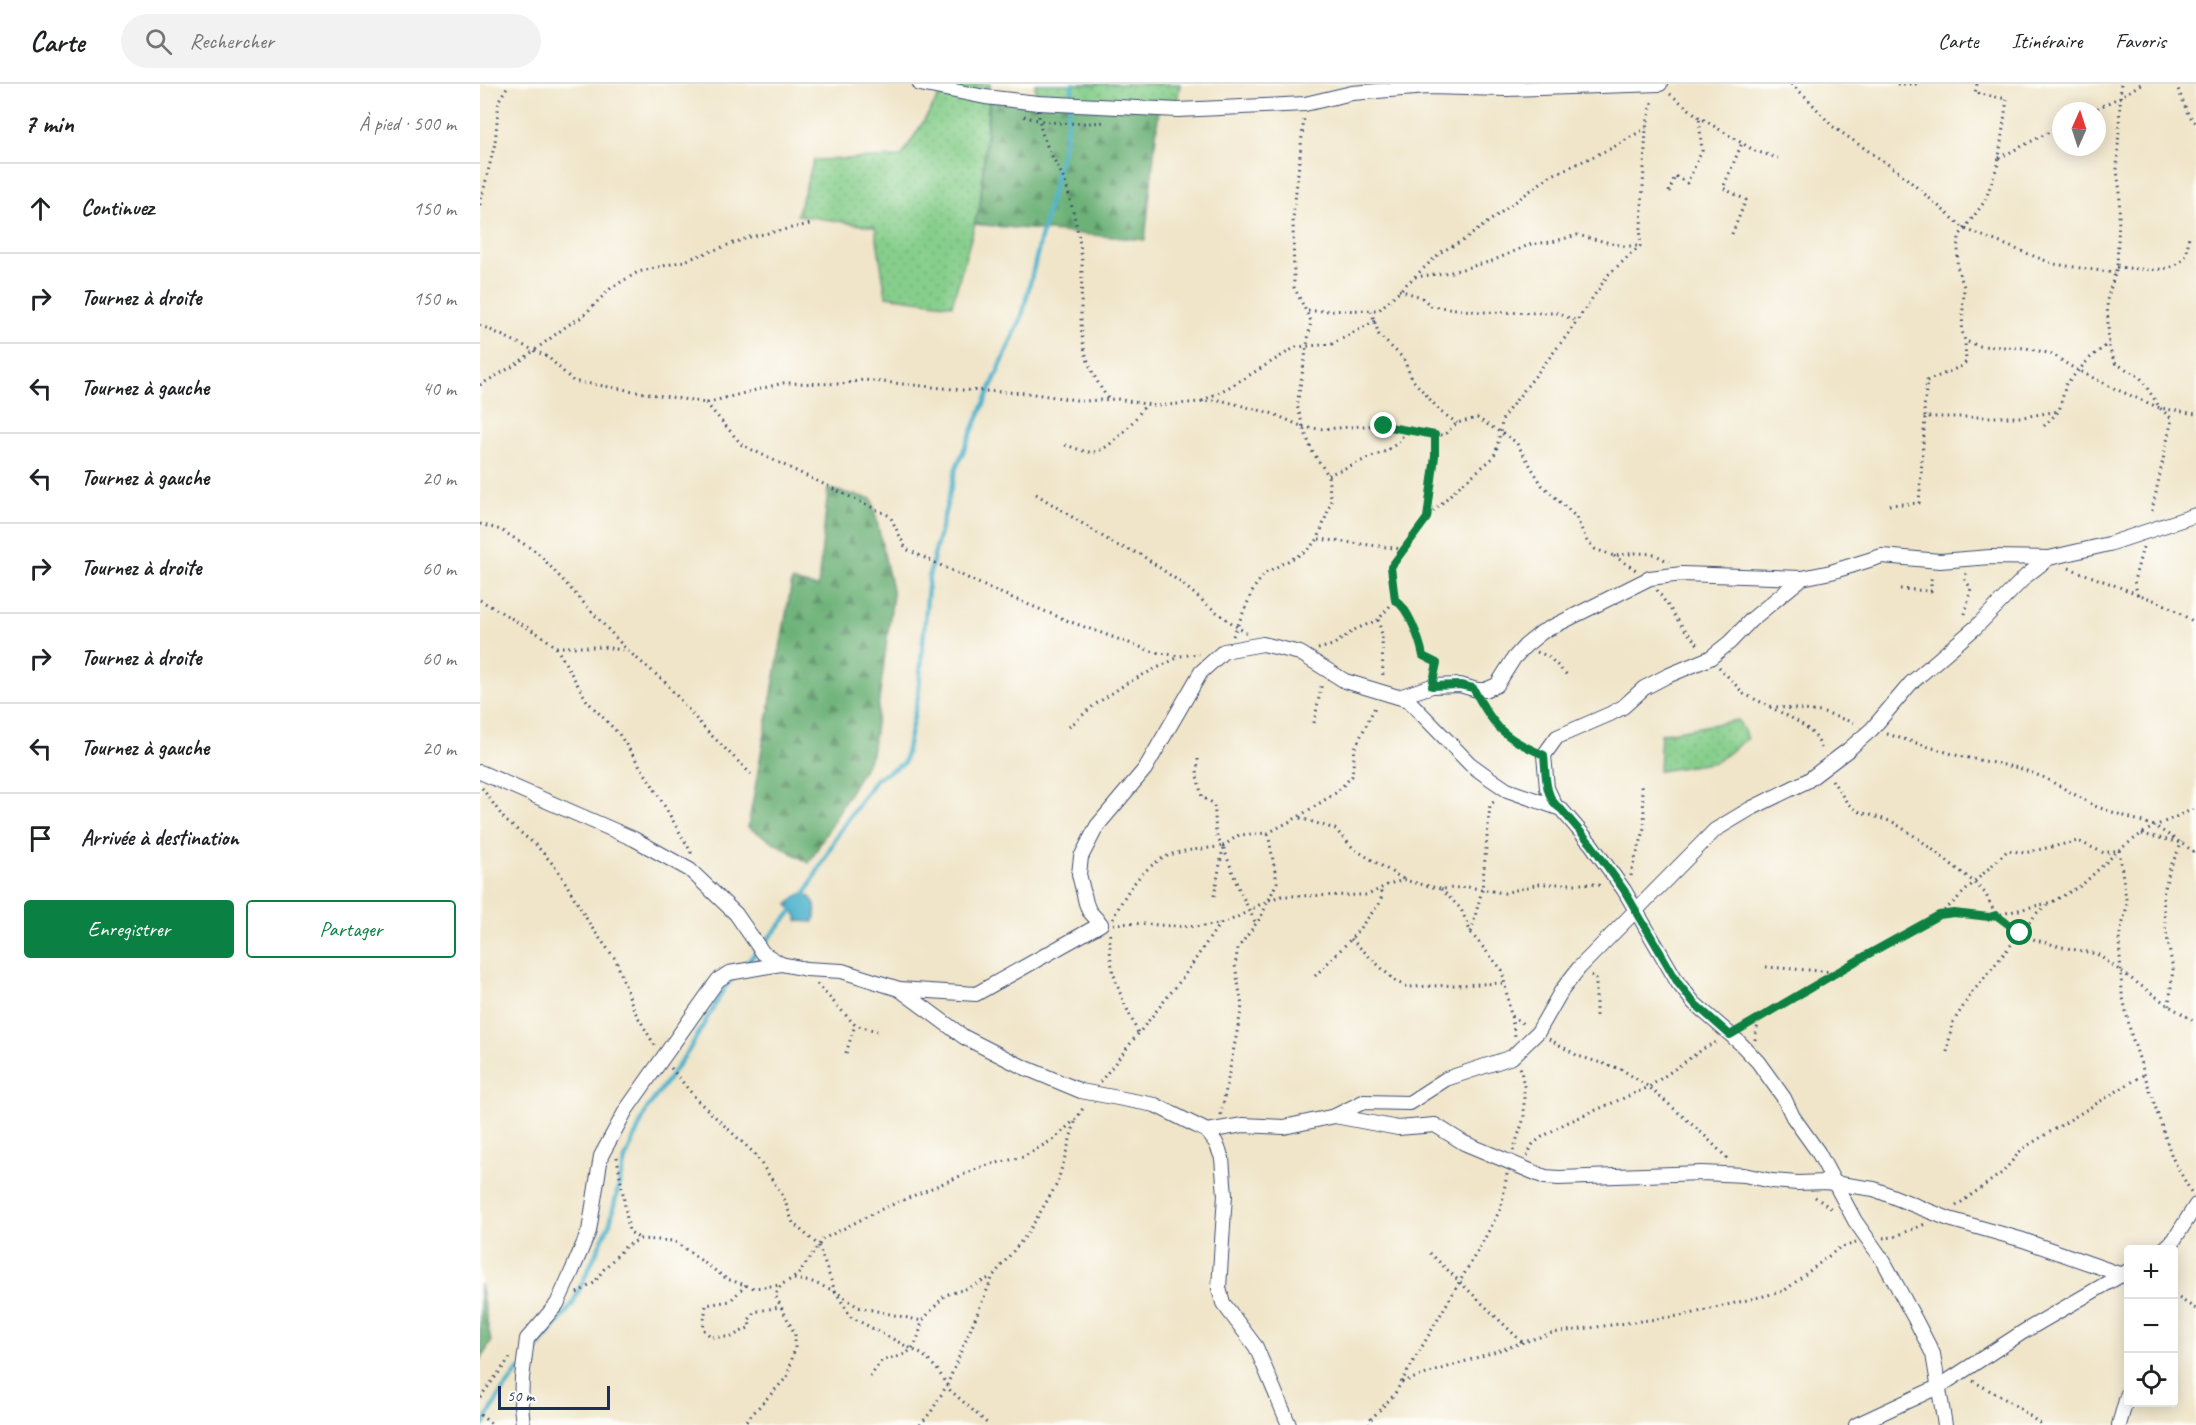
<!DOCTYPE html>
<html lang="fr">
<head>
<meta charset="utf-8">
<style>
  :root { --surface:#fff; --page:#f2f2f2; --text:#202124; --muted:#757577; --line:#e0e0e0; --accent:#0b8043 }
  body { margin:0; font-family:Caveat,sans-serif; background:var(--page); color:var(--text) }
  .controls { position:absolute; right:18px; bottom:18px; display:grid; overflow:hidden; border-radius:6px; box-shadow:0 3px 15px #0003 }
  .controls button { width:54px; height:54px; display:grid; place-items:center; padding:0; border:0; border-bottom:2px solid var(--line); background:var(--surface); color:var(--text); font:30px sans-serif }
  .compass { position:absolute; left:1572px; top:18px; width:54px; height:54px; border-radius:50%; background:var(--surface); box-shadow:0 3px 15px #0003; rotate:3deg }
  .scale { position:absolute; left:18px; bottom:15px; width:112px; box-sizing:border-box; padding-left:6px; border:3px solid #1b2f5e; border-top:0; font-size:16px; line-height:21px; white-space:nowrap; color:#1b2f5e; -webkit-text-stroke:4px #fdfcf7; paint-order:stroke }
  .stop { position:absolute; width:18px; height:18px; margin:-14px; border:4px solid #0b8043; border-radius:50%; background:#fff }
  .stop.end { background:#0b8043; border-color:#fff; box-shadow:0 2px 6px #0008 }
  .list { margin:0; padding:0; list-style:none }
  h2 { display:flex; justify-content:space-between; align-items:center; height:78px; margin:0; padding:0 24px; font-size:26px }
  h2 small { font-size:20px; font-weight:400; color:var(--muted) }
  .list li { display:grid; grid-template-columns:39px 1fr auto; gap:18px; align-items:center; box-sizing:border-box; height:90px; padding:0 24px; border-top:2px solid var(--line) }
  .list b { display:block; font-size:22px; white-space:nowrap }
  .list em { font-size:20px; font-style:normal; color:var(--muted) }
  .actions { display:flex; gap:12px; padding:18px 24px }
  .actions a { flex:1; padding:14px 0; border:2px solid var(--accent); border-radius:6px; text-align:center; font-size:21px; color:var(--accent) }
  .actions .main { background:var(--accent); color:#fff }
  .icon { flex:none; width:33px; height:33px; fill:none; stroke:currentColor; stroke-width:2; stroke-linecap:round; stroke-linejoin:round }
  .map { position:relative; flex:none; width:1716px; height:1341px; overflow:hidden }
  header { display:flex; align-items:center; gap:36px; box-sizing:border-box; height:84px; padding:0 30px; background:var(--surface); border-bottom:2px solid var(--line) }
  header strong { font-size:28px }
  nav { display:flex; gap:33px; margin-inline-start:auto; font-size:21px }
  .search { width:420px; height:54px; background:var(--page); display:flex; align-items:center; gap:15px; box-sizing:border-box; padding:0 21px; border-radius:33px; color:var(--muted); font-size:22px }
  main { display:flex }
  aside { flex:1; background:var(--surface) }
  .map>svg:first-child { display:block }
</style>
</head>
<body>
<header>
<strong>Carte</strong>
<div class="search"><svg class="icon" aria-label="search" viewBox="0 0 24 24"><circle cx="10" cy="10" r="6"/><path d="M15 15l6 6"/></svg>Rechercher</div>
<nav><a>Carte</a><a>Itinéraire</a><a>Favoris</a></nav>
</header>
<main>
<aside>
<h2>7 min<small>À pied · 500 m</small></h2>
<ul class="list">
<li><svg class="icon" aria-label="ahead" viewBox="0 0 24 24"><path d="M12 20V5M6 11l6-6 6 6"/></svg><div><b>Continuez</b></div><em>150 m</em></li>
<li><svg class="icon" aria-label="right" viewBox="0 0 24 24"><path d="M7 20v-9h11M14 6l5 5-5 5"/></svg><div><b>Tournez à droite</b></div><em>150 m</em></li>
<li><svg class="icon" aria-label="left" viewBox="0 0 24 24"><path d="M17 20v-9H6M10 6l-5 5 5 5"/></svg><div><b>Tournez à gauche</b></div><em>40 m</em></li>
<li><svg class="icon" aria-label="left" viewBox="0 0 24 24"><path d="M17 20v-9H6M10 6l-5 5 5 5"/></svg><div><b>Tournez à gauche</b></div><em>20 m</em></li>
<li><svg class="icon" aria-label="right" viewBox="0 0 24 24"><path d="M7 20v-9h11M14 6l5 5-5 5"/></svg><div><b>Tournez à droite</b></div><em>60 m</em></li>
<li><svg class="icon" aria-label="right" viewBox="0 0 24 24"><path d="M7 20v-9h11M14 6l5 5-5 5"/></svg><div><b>Tournez à droite</b></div><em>60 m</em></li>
<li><svg class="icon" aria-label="left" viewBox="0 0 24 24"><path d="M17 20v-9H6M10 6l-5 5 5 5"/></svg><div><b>Tournez à gauche</b></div><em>20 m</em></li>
<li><svg class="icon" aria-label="arrive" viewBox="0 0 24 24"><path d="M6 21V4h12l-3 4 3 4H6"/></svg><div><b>Arrivée à destination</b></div></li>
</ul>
<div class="actions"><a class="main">Enregistrer</a><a>Partager</a></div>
</aside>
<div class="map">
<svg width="1716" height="1341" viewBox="0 0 1716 1341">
  <defs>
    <pattern id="grass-dots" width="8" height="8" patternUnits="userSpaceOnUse" patternTransform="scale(1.5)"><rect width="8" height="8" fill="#86ce8b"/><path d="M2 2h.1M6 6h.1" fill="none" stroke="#73b17a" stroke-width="1.8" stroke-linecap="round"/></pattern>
    <pattern id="forest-firs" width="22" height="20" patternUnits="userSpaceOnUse" patternTransform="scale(1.5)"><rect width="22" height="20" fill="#6cb177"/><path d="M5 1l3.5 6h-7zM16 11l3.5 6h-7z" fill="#589065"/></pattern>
  </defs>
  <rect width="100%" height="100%" fill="#fdfcf7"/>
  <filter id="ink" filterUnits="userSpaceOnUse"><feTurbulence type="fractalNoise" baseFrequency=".0167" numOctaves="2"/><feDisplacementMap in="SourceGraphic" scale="12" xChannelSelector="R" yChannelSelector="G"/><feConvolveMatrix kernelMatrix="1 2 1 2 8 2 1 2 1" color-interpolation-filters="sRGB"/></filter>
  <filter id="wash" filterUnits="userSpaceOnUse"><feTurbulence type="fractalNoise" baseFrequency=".008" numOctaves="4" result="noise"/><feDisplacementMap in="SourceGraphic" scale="24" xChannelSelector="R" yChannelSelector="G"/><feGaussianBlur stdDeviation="1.35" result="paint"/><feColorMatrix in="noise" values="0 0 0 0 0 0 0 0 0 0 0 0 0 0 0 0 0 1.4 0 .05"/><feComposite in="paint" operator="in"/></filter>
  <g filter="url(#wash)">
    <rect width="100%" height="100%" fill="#f0e5c9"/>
    <!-- grass -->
    <g fill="url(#grass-dots)" stroke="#507e74" stroke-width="1.5">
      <polygon points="455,0 510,0 500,122 472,221 406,212 395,143 317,131 334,76 421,73 465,3"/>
      <polygon points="555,0 700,0 696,24 557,16"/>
      <polygon points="1258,636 1268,654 1236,678 1179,687 1181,650"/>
    </g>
    <!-- forest -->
    <g fill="url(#forest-firs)" stroke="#44706a" stroke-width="1.5">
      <polygon points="510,13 679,23 665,156 494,140 500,122"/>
      <polygon points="348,405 392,415 413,510 392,670 329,779 268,743 312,497 338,503"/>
      <polygon points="0,1200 11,1258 0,1277"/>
    </g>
    <!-- water -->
    <path fill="#4cb2cb" stroke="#347094" stroke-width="1.5" d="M323,809C337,815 337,825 334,838L317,837V832L308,821L315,813Z"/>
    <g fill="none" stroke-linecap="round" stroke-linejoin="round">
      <!-- stream -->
      <g stroke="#4cb2cb" stroke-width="4.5">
        <polyline points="323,814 358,750 396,695 424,679 438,613 449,492 476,384 542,232 585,55 593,0"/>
        <polyline points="264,882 316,823"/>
        <polyline points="49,1275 92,1221 130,1139 145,1075 167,1025 209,966 245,903 256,891"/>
        <polyline points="3,1341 21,1309 39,1286"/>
      </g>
    </g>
  </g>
  <g filter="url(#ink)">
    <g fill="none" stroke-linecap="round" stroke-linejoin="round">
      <!-- minor casing -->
      <g stroke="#3b4a6e" stroke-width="16">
        <g id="minor">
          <polyline points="440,0 505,13 558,19 698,26 825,20 872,9 947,3 1026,5 1180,0"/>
          <polyline points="919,613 952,602 980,601 997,606 1005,606 1017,601 1034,574 1045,562 1062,548 1170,494 1202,490 1322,494 1351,488 1402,472 1460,477 1510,473 1569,474 1629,460 1716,431"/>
          <polyline points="0,688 154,755 210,786 256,830 283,869 301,880 326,885 362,887 419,905 484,953 541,982 601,1007 675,1021 727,1047 736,1059 742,1074 745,1111 739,1204 743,1219 776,1263 809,1341"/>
          <polyline points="1075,721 1067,704 1064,671 1077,653 1130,630 1143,623 1164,604 1187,592 1230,574 1250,558 1271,536 1322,494"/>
          <polyline points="419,905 496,910 621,840 609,827 606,819 599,790 601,773 617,742 665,685 721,588 744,567 783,560 820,569 865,597 928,616 990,680 1008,693 1027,706 1081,725 1111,760 1144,806 1198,899 1214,919 1260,959 1278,978 1304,1014 1313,1033 1338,1068 1375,1137 1404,1178 1436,1237 1453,1270 1465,1341"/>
          <polyline points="855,1032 883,1018 929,1019 966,995 1032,973 1058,948 1082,906 1099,884 1235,746 1270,725 1327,697 1368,666 1392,645 1431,599 1496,543 1546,492 1569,474"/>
          <polyline points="727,1047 763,1041 804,1043 855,1032 918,1044 955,1041 984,1059 1065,1093 1079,1094 1222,1089 1264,1091 1292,1097 1318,1099 1346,1098 1394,1105 1469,1135 1543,1156 1648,1193"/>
          <polyline points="1683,1166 1694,1156 1716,1121"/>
          <polyline points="43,1341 41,1321 42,1294 47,1255 77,1220 92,1187 109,1147 121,1072 146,1026 238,896 249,889 301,880"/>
          <polyline points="1376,1341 1460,1302 1543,1248 1648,1187"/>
          <polyline points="1639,1341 1648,1309"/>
        </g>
      </g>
      <!-- path -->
      <g stroke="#3b4a6e" stroke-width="3" stroke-dasharray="1.5 4.5" stroke-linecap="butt">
        <polyline points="1311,0 1327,14 1352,42 1419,88 1485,145 1574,180 1635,189"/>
        <polyline points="1417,0 1437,0"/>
        <polyline points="1497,0 1495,9 1527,15 1518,80 1505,117 1479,152 1477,182 1484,203 1482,247 1485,257 1500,262 1546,264 1572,270 1590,282 1633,304 1680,324 1716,330"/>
        <polyline points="1641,0 1637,86 1640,109 1637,183 1627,216 1629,264 1635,279 1660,293 1680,324 1691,334 1691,339 1671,431"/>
        <polyline points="1696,0 1708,30 1716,39"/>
        <polyline points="1190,10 1219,33 1275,67 1298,74"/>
        <polyline points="1612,27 1640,13 1661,0"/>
        <path d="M544,32C569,41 599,40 626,38"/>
        <path d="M559,32C561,63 581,80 588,108C594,131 601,157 602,180C602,238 593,265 629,316"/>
        <polyline points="1519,74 1581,42"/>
        <polyline points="1189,108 1195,92 1207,99 1222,67 1219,33"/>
        <polyline points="0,121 15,59 19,16 29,0"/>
        <polyline points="1252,150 1266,116 1243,104 1262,59"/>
        <path d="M1637,183C1657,184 1691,192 1705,173C1708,168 1708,157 1709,150"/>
        <polyline points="935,193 971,188 1012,177 1051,160 1072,158 1097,151 1143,162 1158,162"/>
        <polyline points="919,206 941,213 951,222 1000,228 1077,229 1097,237"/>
        <polyline points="828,227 899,226 961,168 984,156 1070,92 1132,64 1166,44"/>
        <polyline points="891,227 899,251 923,274 932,295 961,328 977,339"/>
        <polyline points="0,241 68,273 93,297 226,319 303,299 362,300 383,296 483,306 547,309 603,317 637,315 676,322 740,316 794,330 823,343 817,321 831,237 814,203 813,135 824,34"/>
        <polyline points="0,301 35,281 88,241 102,233 131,204 158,188 204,177 270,153 330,140"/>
        <polyline points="722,317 753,301 816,263 852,260 895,237"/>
        <polyline points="226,319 262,361 410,432 426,465 513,506 591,538 649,559 674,568 700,572 719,570"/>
        <polyline points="1445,333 1444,325 1447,297 1482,282 1486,278 1485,258"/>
        <polyline points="1564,342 1579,327 1586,300 1610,274 1629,259"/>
        <path d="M823,343C849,348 876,340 903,342C923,344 943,351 964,351L977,339L997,334L1036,358L1062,401L1096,433L1107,457L1115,465L1134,472L1156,469L1174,470L1189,478"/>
        <path d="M585,361C594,363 605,369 613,368C630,367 657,334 666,320"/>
        <polyline points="848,391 906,367 919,358 926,346"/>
        <polyline points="556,410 636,461 660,470 700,498 735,527 766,549"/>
        <polyline points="1409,421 1439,419 1445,333 1543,333 1579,327"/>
        <polyline points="947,432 955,372 955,352"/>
        <polyline points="0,440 21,446 57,468 147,566"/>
        <polyline points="839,455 923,465"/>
        <polyline points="1134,472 1156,486"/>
        <polyline points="1589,484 1684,520 1716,539"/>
        <polyline points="1420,505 1451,507 1451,490"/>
        <polyline points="1177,506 1202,542 1220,563"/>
        <polyline points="1658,511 1654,497 1663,463"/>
        <polyline points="0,516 62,552 76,563 107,617 139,650 173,702 211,768 210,772"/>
        <polyline points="1485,530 1491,504 1485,496 1486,489"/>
        <polyline points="898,536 902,550 903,595"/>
        <polyline points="753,552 774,504 785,489 825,468 838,455 851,418 848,391 832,367 823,343"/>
        <polyline points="76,563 123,563 148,567 184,597 224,644 271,690"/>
        <polyline points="838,565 853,561 876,545 898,536 915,516"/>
        <polyline points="1057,568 1068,572 1088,592"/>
        <polyline points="1239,583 1264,610 1289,622 1341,628 1378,640"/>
        <path d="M955,589L957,579L943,571C940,556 928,523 915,516L911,483L947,434L975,406L1013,374L1017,364L1023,333L1088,250L1128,191L1160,162L1166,44L1173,15"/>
        <path d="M1000,618C1012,640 1028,656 1052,665"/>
        <path d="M1290,623C1309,633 1338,644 1342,668"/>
        <polyline points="834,639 842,598"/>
        <polyline points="589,643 613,622 647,599 699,573"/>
        <polyline points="1407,650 1479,672 1539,684 1565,694 1617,723 1675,742 1716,769"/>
        <path d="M718,675L717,692L722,713L733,719C738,734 731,750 743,762L759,751L788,749L818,733L857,708L872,692L875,664L896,621"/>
        <polyline points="1352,696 1368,720 1377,727 1413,738 1439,755 1494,798 1505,809 1516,831 1545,853 1582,863 1617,870 1689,922 1716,938"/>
        <polyline points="2,704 25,736 57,762 78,786 112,844 136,876 154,926 175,962"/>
        <polyline points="820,734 855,745 874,765 923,795"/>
        <polyline points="1662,750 1701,759"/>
        <path d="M1151,792C1153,777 1159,765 1163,750C1166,734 1163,718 1161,702"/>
        <polyline points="961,805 981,825 991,849 1022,886 1035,952"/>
        <polyline points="734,812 743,764"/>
        <polyline points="1460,831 1528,766 1544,769 1598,757 1624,769 1639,766 1647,822 1639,854 1642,909 1651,950 1692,1073 1711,1108"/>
        <path d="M633,835C645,808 666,777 696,769C711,765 728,765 743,762L758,803L776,840"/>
        <path d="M633,840C668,837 704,847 739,840C761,835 779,817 802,812L888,811L909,800L924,796L961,805L988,803L1024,809L1059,800H1113L1123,802"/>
        <polyline points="991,848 1002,806 1010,721 1017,715"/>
        <path d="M630,850C628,891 642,913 658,949"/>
        <polyline points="871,855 915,897 928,903 1024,899"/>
        <polyline points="1286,883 1356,888"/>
        <polyline points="1111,891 1116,894 1116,932"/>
        <polyline points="835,892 871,855 899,820 901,816 901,804"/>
        <polyline points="337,900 375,941 397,947"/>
        <polyline points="1689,922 1693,885 1685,842 1683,811 1690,784 1702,758"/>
        <polyline points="1031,932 1045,941"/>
        <polyline points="1263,943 1385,872 1459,831 1474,829 1509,833 1572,818 1602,801 1639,766 1661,750 1675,742 1716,724"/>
        <polyline points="1069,955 1098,972 1141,985 1169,1003 1223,1050 1250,1077"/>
        <polyline points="1275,956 1279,934"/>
        <polyline points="1467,968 1472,940 1491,910 1557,829 1570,819"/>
        <polyline points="366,969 375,941"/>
        <polyline points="191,984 218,1017 274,1069 303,1112 313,1139 338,1161 355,1207 371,1233 443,1271 457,1285 470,1306 509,1341"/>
        <polyline points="620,998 704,892 740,839"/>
        <polyline points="741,1031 762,922 755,881 758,864 781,833 797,798 788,749"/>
        <polyline points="1033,1067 1044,1034 1044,1002 1040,982"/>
        <polyline points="1047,1072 1053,1060 1062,1053 1084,1040 1169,1003 1226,963 1237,958"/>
        <polyline points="137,1073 149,1147 160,1155"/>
        <polyline points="1335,1113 1352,1125"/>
        <polyline points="1476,1122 1523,1088 1542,1065 1665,990"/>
        <polyline points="1403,1154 1414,1153 1445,1140"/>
        <polyline points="950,1169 1043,1259"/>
        <polyline points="314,1195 332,1198 355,1207 378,1223 442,1237 465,1211 489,1204 511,1193"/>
        <polyline points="266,1201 250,1217 226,1221 223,1245 231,1253 251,1253 270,1243 269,1236 274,1228 299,1223"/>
        <polyline points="97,1209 114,1199 124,1185 146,1162 160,1155 194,1157 247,1195 274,1204 301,1201"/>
        <polyline points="1694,1211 1716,1225"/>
        <path d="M390,1293L402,1276C432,1271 436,1266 442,1237"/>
        <polyline points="1493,1297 1532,1319 1562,1341"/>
        <polyline points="922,1298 1072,1249 1206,1231 1304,1207 1359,1164 1376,1159"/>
        <polyline points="0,1313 30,1274"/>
        <polyline points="0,1331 13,1341"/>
        <polyline points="262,1341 307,1293 315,1264 315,1250 295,1211 301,1201 318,1191 343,1155 402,1125 504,1082 543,1073 574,1055 597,1034 605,1021"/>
        <polyline points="440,1341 451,1328 467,1301 513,1192 548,1149 577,1100 596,1035"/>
        <polyline points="889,1341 891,1335 914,1311 1005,1154 1021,1124 1027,1090"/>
      </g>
      <!-- minor -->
      <use href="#minor" stroke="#fff" stroke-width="14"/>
    </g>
  </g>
  <g fill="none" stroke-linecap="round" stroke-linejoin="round" filter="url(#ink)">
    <!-- route -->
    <path stroke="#0b8043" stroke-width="8" d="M904,342L955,351V372L947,434L911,483L915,516C928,523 940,556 943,572L957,579L952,602L980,601L993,604C1014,643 1023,654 1064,671C1066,689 1064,715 1081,725L1111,760L1144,806L1198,899L1214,919L1250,951L1385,872L1459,831L1474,829L1509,833L1516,831L1540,849"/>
  </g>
</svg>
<div class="controls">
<button>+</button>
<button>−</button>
<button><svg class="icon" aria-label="locate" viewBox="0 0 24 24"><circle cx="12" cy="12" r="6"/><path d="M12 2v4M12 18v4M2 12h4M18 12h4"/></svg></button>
</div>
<svg class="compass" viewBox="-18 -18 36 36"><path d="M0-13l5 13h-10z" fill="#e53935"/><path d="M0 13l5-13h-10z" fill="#757577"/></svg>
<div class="scale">50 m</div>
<div class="stop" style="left:1540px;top:849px"></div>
<div class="stop end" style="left:904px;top:342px"></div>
</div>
</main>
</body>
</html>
